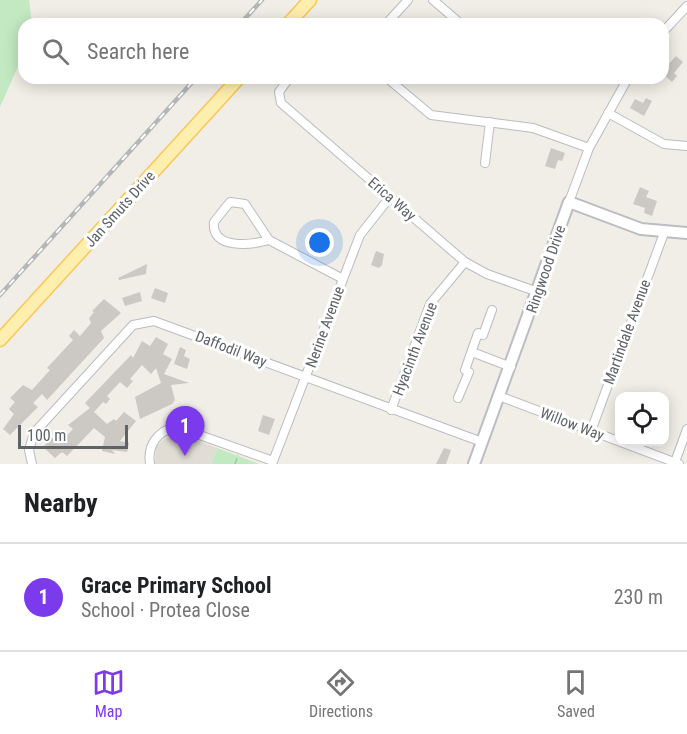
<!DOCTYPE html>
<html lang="en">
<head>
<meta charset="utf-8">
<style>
  :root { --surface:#fff; --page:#f6f6f6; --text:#202124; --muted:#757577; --line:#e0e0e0; --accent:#7c3aed }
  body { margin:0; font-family:"Roboto Condensed",sans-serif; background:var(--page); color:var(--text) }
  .controls { position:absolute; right:18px; bottom:18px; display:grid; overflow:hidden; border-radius:12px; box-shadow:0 3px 15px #0003 }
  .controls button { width:54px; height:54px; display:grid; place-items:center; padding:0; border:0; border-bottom:2px solid var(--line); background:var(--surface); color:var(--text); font:30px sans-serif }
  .scale { position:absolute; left:18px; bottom:15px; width:110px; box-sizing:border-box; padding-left:6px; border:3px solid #5e6368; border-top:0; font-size:16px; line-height:21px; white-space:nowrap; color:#5e6368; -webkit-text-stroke:4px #fff; paint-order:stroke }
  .you { position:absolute; left:320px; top:243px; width:21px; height:21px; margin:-15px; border:4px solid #fff; border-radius:50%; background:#1a73e8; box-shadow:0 0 0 9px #1a73e833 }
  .badge { display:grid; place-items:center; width:39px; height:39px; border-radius:50%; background:var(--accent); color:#fff; font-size:20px; font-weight:700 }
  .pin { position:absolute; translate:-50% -50px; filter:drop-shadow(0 2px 3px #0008) }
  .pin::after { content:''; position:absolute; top:32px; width:21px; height:18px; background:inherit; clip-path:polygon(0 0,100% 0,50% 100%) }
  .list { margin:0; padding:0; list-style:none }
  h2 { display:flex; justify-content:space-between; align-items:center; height:78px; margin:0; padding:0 24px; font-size:26px }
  h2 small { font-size:20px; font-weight:400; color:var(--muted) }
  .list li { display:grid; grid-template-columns:39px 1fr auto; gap:18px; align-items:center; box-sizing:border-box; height:108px; padding:0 24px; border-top:2px solid var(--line) }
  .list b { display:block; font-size:22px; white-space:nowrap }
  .list p { margin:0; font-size:20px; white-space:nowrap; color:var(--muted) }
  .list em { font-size:20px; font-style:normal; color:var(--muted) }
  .icon { flex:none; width:33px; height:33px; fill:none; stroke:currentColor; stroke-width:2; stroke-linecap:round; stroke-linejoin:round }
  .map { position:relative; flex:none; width:687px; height:464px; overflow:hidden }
  .search { position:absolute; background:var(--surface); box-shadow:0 3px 15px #0003; left:18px; right:18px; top:18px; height:66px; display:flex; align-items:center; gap:15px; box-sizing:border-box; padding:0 21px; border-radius:18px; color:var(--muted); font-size:22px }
  .sheet { height:186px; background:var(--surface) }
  nav { display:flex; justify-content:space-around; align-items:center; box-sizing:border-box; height:84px; border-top:2px solid var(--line); background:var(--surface); font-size:16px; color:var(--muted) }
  nav a { display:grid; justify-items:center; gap:3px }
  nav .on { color:var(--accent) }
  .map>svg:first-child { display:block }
</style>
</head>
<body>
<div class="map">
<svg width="687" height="464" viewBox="0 0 687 464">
  <rect width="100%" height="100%" fill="#f1eee7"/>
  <!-- education -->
  <polygon fill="#e1ddd5" points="181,435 217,448 211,464 155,464 156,447 164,439"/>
  <!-- green -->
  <g fill="#c3e9c2">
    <polygon points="0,0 29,0 32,24 24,24 24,53 0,107"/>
    <polygon points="217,448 259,464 211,464"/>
  </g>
  <!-- building -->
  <g fill="#ccc9c4">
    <polygon points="676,56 683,62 674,73 677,76 672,82 663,74 663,70"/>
    <polygon points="646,98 652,101 644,116 630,108 635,99 643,103"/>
    <polygon points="551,148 565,153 562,161 558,160 555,169 545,166"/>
    <polygon points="640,187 649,191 646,197 657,201 652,216 644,213 645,208 633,204"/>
    <polygon points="376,251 384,254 382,265 379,268 371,265"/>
    <polygon points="147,264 146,274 119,280 118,278"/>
    <polygon points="155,288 168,293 165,303 151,298"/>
    <polygon points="140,292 142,301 125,306 122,298"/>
    <polygon points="104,299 121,313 101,331 104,338 47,400 42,394 33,403 38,407 10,435 3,429 14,414 9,409 15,402 10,398 23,385 32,390 50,370 47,368 73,340 69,336 74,330 80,336 91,323 89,318 94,312 92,311"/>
    <polygon points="156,337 168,344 163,354 172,359 164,374 189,383 171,385 175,400 172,404 140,419 135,397 161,383 156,368 151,374 142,365 130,379 133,381 127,388 120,382 107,396 110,399 106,404 103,402 94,412 107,424 114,419 116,421 124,412 136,421 120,441 129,443 127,452 112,450 115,454 102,451 105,437 94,428 67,456 62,452 55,458 43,447 52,438 59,444 73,429 68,425 90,408 85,403 131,355 133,358 142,341 150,346"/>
    <polygon points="180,347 186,350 184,356 190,359 187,369 174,364"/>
    <polygon points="263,415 275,419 269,435 258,431"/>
    <polygon points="444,448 451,450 446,464 436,464"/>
  </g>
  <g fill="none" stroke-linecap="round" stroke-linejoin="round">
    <!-- street casing -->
    <g stroke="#b9bcc1" stroke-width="10">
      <g id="street">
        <polyline points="433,0 461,24"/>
        <polyline points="386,24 408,0"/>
        <polyline points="663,32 687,6"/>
        <polyline points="289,78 279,92 281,103 465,262 487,274 538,292"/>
        <polyline points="387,78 431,115 533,128 589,148"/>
        <polyline points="608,113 664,144 687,146"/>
        <polyline points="485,163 490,122"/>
        <polyline points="569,202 589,148 628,78"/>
        <path d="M269,240C251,245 211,250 214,222L230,202L245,204L269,240L343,279"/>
        <polyline points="472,352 511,367"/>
        <polyline points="499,396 679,464"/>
        <polyline points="458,398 469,372 465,370 478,333 483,335 492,310"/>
        <polyline points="391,410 430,304 465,262"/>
        <polyline points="591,431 664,233"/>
        <polyline points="675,462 687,429"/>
        <polyline points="32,464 29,450 34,433 133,325 154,321 482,442"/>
        <path d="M150,464C147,445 158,430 177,427L273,461"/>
        <polyline points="272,464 360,235 390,197"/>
      </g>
    </g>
    <!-- secondary casing -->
    <g stroke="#babdc3" stroke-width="14">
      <polyline id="secondary" points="474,464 569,202 641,229 687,233"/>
    </g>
    <!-- primary casing -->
    <g stroke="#f9c757" stroke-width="15">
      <g id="primary">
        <polyline points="288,24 310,0"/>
        <polyline points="0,340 239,78"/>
      </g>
    </g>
    <!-- path -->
    <polyline stroke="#9acba7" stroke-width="1.5" stroke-dasharray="6 3" stroke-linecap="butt" points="235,464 238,455"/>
    <!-- street -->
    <use href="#street" stroke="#fff" stroke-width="8"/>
    <!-- secondary -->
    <use href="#secondary" stroke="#fff" stroke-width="10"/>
    <!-- primary -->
    <use href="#primary" stroke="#ffefae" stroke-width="12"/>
    <!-- rail casing -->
    <g stroke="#b5b6b7" stroke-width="4.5">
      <g id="rail">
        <polyline points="240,24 262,0"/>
        <polyline points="0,295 196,78"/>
      </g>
    </g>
    <!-- rail -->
    <use href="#rail" stroke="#fff" stroke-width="2" stroke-dasharray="7" stroke-linecap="butt"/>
  </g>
  <g text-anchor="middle" stroke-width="6" stroke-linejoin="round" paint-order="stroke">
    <!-- street labels -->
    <g font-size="15" fill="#5e6368" stroke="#fff">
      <text transform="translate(392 199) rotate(41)" y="5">Erica Way</text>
      <text transform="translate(120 209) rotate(-48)" y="5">Jan Smuts Drive</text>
      <text transform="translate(546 269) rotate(-71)" y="5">Ringwood Drive</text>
      <text transform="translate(325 327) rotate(-70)" y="5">Nerine Avenue</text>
      <text transform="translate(627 332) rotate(-70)" y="5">Martindale Avenue</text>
      <text transform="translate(231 349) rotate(21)" y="5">Daffodil Way</text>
      <text transform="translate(415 349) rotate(-69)" y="5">Hyacinth Avenue</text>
      <text transform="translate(572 424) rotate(21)" y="5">Willow Way</text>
    </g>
  </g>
</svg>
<div class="controls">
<button><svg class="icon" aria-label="locate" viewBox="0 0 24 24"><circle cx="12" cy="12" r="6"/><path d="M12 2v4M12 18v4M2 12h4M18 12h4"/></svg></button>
</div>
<div class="scale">100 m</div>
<div class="you"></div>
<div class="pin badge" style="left:185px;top:456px">1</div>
<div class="search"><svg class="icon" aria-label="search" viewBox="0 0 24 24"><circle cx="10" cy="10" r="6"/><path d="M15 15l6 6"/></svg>Search here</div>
</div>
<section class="sheet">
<h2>Nearby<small></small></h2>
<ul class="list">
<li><span class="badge">1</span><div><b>Grace Primary School</b><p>School · Protea Close</p></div><em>230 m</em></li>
</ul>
</section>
<nav>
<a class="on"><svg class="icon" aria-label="map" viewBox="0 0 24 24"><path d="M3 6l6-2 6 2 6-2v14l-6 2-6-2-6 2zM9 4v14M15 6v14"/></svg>Map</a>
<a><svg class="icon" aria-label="directions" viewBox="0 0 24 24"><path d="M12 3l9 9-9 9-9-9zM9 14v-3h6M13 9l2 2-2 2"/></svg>Directions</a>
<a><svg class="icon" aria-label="saved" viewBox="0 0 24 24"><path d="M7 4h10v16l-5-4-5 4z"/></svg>Saved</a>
</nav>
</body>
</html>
